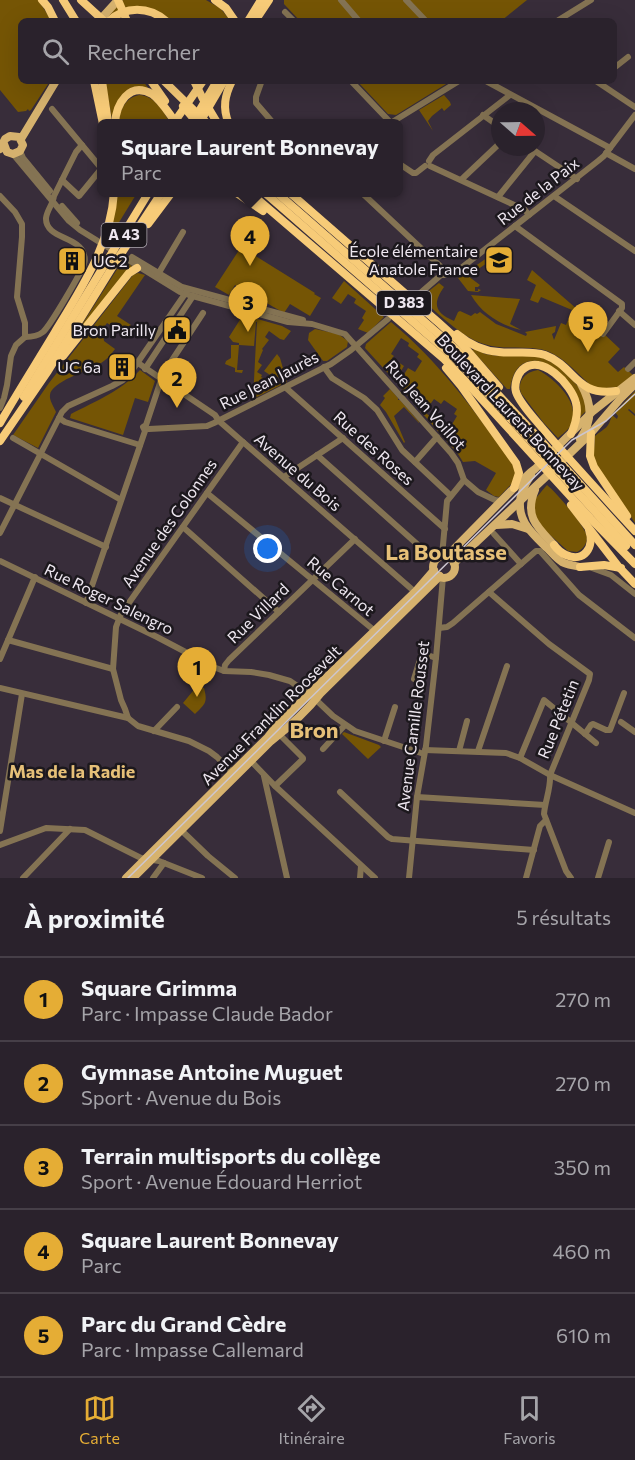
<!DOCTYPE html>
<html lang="fr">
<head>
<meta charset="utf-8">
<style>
  :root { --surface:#2a222c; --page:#362f38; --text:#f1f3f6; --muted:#a5a4a9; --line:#463f48; --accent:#e5ad35 }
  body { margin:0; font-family:Commissioner,sans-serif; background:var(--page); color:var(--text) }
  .compass { position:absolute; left:491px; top:102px; width:54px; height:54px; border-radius:50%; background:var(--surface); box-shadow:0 6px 24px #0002; rotate:110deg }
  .you { position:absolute; left:268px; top:549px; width:21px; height:21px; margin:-15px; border:4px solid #fff; border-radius:50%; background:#1a73e8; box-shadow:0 0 0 9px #1a73e833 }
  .badge { display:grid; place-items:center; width:39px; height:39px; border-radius:50%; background:var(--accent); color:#111; font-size:20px; font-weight:700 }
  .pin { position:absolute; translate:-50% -50px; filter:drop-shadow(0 2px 3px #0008) }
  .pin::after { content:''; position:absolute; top:32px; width:21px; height:18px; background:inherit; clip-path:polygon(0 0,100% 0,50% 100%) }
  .popup { position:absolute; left:97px; top:119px; width:306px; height:78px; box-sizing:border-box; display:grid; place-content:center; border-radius:9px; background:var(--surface); filter:drop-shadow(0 2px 4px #0005); font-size:20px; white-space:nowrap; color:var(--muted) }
  .popup b { font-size:22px; color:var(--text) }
  .popup::after { content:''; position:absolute; left:50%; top:100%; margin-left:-12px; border:12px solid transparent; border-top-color:var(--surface) }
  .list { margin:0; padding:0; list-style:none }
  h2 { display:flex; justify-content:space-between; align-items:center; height:78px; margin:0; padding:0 24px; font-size:26px }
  h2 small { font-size:20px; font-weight:400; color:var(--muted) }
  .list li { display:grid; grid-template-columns:39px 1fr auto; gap:18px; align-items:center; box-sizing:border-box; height:84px; padding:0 24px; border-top:2px solid var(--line) }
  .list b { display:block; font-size:22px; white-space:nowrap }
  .list p { margin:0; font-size:20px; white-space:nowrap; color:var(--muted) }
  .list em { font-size:20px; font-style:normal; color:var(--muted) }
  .icon { flex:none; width:33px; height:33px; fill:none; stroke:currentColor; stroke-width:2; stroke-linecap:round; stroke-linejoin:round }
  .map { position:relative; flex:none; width:635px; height:878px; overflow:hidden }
  .search { position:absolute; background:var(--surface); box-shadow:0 6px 24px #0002; left:18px; right:18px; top:18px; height:66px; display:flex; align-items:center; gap:15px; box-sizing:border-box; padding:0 21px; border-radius:9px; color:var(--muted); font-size:22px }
  .sheet { height:498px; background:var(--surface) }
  nav { display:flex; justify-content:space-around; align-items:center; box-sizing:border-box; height:84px; border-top:2px solid var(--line); background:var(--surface); font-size:16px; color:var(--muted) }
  nav a { display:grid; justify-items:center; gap:3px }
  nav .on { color:var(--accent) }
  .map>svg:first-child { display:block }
</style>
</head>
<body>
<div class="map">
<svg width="635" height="878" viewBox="0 0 635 878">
  <rect width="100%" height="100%" fill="#382d3a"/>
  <!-- green -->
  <g fill="#755505">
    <polygon points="0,0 38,0 52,21 21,21 21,81 50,81 31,110 29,111 28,109 26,111 18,112 0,90"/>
    <path d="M123,0H206L220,8L231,21H171L168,18C145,11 131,1 109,16L108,14Z"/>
    <polygon points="284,0 527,0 501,21 300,21 284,4"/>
    <path d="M105,81H143L151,92C120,93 121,89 112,119Z"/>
    <polygon points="357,81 451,81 396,115 388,114"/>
    <path d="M139,95C155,96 162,110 170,122L169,124H118C120,110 125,98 139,95Z"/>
    <polygon points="444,95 450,102 451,105 444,111 442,108 432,116 428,121 433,131 419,110"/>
    <polygon points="116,193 137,193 110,237 109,236"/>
    <polygon points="241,247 315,293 314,294 321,298 310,316 290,304 284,313 235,285 229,295 215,287"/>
    <polygon points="494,253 499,253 495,263 490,261 468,276 480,285 478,287 475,287 475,291 478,291 478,289 481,290 478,292 468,291 458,278"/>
    <polygon points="123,261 132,266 76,334 116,271"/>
    <path d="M532,270L585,316L620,349L608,362L618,372L624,367L633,375L619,387L595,389C579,376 561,352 539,349C520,346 502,350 484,344C461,337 438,313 420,298L439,283L444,287C432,304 435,313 454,321L458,312L460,311L471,316L475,313L477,314L480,312L496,324L526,336L527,334L525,332L556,326L555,332L552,334L554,340L561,323L566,325L572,310L541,297L538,303L530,300L536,285L527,280Z"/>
    <path d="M138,273L145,275L117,316L131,325L125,334L107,323L102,330L104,341L115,349C110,356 105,361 98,365C87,371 51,382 50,395C49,400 54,407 56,412L38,448L13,435L49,383L133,275Z"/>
    <polygon points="344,281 384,317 368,333 358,329 364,320 362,318 366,311 354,303 356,299 348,294 341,304 332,298"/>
    <path d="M471,295L520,299L510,324L521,330C500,325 481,313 471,295Z"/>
    <polygon points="243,315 282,326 291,331 284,340 280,339 269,331 265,337 269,340 262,349 263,350 258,362 262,365 257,372 262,375 261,377 267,380 268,378 279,385 282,380 272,373 270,375 264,371 277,354 280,358 287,382 253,399 257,322 256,322 254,346 239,345 237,370 243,370 242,373 235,372 235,368 225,364 226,361 231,358 231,345 239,345 239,343 233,342 229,337"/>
    <path d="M391,322C441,363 478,416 516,468V479L499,497L494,496L486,490L496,473L475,461L463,462L458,454L416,406L426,409L427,414L431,417V421L445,429L448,425L451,426L457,416L454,414L457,409L444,400L441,404L434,399L429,406L411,400L398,384L408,368L415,372L422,361L417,357L419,354L408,346L409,343L401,338L391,354L394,356L392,358L404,366L395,381L365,348L366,344Z"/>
    <polygon points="315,329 338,334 348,341 347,347 327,361 323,361 308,340 309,333"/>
    <path d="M475,349L485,354L498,356H538L547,360L557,365L581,389L587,410L580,417V409C569,392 553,353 527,362C515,366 512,377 510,389H507L472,350Z"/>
    <path d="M140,370L155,381L148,402L135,398L123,435L70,418L71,414C96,401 121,391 140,370Z"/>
    <path d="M538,370C555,379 581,403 571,424C569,430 562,434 558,438L543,422L521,393C517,380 526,372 538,370Z"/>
    <polygon points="390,389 398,398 398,400 400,400 419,422 419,423 404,407 394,416 405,442 404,443 386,412 380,405 385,398 383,396"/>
    <path d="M635,391V414L629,409L628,410L635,416V523L593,461L595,436C606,427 608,429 612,415L617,419L618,416L615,412Z"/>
    <path d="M547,485C556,492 586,527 587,537C587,544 583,549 577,552L568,551L549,534L548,535L534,516V499C539,496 542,490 547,485Z"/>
    <path d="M197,686L204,688C208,703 205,704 195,714L183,703Z"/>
    <polygon points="344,732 379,745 381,747 368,759 342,734"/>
  </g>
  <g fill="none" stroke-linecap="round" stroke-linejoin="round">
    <!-- minor -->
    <g stroke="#847353" stroke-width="6">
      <polyline points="341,0 359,21"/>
      <polyline points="406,0 426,21"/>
      <polyline points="285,12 294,21"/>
      <polyline points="557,21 591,0"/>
      <polyline points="614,68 628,57"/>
      <polyline points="259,81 261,83 256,97 256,103 274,124"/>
      <polyline points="351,81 391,123"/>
      <polyline points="486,81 610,148"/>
      <polyline points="596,81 635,107"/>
      <polyline points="52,109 101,168"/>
      <polyline points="483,115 500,127"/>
      <polyline points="389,124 459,81"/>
      <polyline points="529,147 577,179"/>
      <polyline points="20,151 23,158 50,191"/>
      <polyline points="606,153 635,169"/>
      <polyline points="13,154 69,221 80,230 135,264 137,268 141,268 180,292 189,295 288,322 312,324 345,334 451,453 458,463 464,480 478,492 495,500 501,501"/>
      <polyline points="429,161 433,155 510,95"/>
      <polyline points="398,163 413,173 416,173 425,166"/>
      <polyline points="430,166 525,210 529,215"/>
      <polyline points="462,179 500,143"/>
      <polyline points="62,180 79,196 101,169"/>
      <polyline points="361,192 440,266 442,269 446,270 445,275 441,275 418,295"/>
      <polyline points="0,196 15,212 22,224 22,237 17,297 25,323 25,337"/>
      <polyline points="554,196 635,251"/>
      <polyline points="498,197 535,151"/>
      <polyline points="62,206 77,223"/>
      <polyline points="515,226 622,304 622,308 603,334"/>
      <polyline points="132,257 182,287 303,320"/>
      <polyline points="446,272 451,273 456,272 598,161 604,156 635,115"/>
      <polyline points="157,276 183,232"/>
      <polyline points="619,311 635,325"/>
      <path d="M25,337C32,337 38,336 43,332C50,326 81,273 84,264C85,261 85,258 84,255C80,236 45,239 46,218C47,210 53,204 54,196L76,152L82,145"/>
      <polyline points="138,363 215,415 219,421 243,442 415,592"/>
      <polyline points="324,367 332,378 364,398 377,410 402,450 450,495"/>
      <polyline points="145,369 193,296"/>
      <polyline points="628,369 635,362"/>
      <polyline points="285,387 445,529"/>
      <polyline points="0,408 4,398 7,385 11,356 16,345 25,337"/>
      <polyline points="59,418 65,422 140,445"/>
      <polyline points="149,429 207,426 214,423 331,364 351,350 388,319"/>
      <polyline points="13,438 121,500"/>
      <polyline points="317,455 435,560"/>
      <polyline points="415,462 437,437"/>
      <polyline points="284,477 343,438"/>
      <polyline points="207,493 375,631"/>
      <polyline points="0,498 106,547"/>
      <polyline points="183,527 279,612"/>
      <polyline points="0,533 62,412 68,406 112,386 123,380 131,372 187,291"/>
      <polyline points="494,534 521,564"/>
      <polyline points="442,556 447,501 464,480"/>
      <polyline points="0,561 157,637 216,668 224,671 251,672 269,675 290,681 312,696 333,716 355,731 424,754"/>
      <polyline points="592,568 611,575 635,594"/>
      <polyline points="489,592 549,644 590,674 589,680 550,775 635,813"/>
      <polyline points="86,603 145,431 143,427 146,425 163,374 203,313"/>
      <polyline points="439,628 447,627 453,623 536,551 540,551 579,595 635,638"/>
      <polyline points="8,640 113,669"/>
      <polyline points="0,659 35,577"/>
      <polyline points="224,671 225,665 229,660 355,539"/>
      <polyline points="414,679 422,653 436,658"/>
      <polyline points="0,688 128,718"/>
      <polyline points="621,722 635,732"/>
      <polyline points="154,731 177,707"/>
      <polyline points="585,734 591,725 593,724 606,730 610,730 624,693"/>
      <polyline points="384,741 395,707"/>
      <polyline points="323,749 345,725"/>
      <path d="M425,750L506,753L520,758L550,775C551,788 545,801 544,814L566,871L571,878"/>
      <polyline points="459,751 467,721"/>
      <polyline points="478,751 507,666"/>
      <polyline points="520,758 544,700 596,743"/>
      <polyline points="249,759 275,786 375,878"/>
      <polyline points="232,772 217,757 209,751 189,741 138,726 128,718 125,709 121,700 113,669 116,627 121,614 243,442"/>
      <polyline points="264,776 287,878"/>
      <polyline points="275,786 303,759 303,758 280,735"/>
      <polyline points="340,792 388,837 392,839 534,850"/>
      <polyline points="417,797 545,805"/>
      <polyline points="179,828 208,856 235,878"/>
      <polyline points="0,831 22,694"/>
      <polyline points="0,845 46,828 85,830 141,858 159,861 202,878"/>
      <polyline points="23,878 70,829"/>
      <polyline points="153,878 164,863"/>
      <polyline points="360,878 361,866"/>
      <polyline points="409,878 417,797 426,746 436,658 443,577"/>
      <polyline points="526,878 540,826 546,820"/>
      <polyline points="598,878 609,842"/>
    </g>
    <!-- major -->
    <g stroke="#d6b26e" stroke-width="8">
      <polyline points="99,21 118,0"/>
      <polyline points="21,139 56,81"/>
      <polyline points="0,149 5,139 10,136 19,137 23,145 20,151 13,154 7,152 4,144"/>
      <path d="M580,439C593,420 592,404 581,384"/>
      <polyline points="564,459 591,433 621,398 635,384"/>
      <path d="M531,475C525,484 519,495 520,506C520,524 536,537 548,549C552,553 556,558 562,562C567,565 573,565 580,567"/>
      <path d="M535,490C524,516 537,527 554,545"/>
      <polyline points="496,525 512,524 528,529"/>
      <polyline points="447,556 514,488 531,472 535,469 593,411 635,378"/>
      <circle cx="444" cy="567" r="11"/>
      <polyline points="454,563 553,470"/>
      <polyline points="126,878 268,737 278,724 415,592 434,570"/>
      <path d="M133,878L271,741C289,727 306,712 320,694L440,576"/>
    </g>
    <!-- highway -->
    <g stroke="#f7cb78" stroke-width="8">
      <polyline points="42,0 48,7 55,21"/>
      <polyline points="63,0 76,21"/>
      <polyline points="81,0 104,21"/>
      <polyline points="118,0 127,21"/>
      <polyline points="215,0 226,8 235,21"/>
      <path d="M109,21C125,6 149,6 166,21"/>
      <polyline points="248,21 261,0"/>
      <polyline points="255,21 269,0"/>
      <polyline points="94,81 103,124"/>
      <polyline points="102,81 108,122"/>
      <polyline points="151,81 165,101"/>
      <polyline points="164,81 208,124"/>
      <polyline points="194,81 203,99 218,124"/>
      <polyline points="183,106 198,124"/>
      <polyline points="195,118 217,81"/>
      <polyline points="200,122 224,81"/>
      <path d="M115,124C116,104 129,81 152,94C162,101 169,114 177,124"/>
      <polyline points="173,124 203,81"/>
      <path d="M229,124C222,108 225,95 232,81"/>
      <polyline points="235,192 263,211"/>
      <polyline points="249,192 444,359 467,383 591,519 635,564"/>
      <polyline points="264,192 450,354 472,376 626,546"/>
      <polyline points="276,192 458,351 543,443 635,545"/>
      <polyline points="289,192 439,323 461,343 499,387"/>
      <polyline points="148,224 172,192"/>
      <path d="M457,334C469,344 483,351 499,352C514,354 530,350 545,355C575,366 576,397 616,391"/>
      <polyline points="63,356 129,273 137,268"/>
      <polyline points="446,368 461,386 516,463 519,473 514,488"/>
      <polyline points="24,397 149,192"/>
      <path d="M0,423C18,392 37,362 55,332C81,289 111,244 114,192"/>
      <polyline points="591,433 590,456 594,467 627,516"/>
      <path d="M571,434C575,425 579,414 576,403C572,385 541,352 522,370C517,375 514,385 516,392C520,404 535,419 543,429C573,464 604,497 635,531"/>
      <polyline points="0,441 48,371 115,263 162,192"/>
      <polyline points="571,505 618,566 635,584"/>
      <path d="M554,545C557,549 561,553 566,555C584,563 595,547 589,530"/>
      <polyline points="580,567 604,565 621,568"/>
    </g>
    <!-- tram -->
    <polyline stroke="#cdc6cf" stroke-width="1.5" points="128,878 572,440 606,421 635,394"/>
  </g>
  <!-- icons -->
  <defs>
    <g id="school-square" transform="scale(1.5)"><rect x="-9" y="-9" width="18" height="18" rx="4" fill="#e5ad35" stroke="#1c181d"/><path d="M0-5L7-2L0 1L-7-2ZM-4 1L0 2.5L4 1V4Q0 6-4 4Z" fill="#111"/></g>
    <g id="building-square" transform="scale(1.5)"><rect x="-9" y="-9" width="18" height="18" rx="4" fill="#e5ad35" stroke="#1c181d"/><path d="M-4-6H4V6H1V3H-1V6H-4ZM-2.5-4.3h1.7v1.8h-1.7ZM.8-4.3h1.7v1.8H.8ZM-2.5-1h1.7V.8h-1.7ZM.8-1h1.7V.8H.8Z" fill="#111"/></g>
    <g id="civic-square" transform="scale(1.5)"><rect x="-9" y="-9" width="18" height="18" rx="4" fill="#e5ad35" stroke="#1c181d"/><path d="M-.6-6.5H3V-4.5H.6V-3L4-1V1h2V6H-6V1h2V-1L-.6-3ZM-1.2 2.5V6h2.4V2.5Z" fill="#111"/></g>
  </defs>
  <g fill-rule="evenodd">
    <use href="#school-square" x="499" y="260"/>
    <use href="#building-square" x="72" y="261"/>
    <use href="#civic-square" x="177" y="330"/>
    <use href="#building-square" x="122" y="367"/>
  </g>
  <g text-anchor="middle" stroke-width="5" stroke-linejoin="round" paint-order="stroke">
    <!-- shield labels -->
    <g fill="#1c181d" stroke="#afa9b1" stroke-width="1.5">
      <rect x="101.5" y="223" width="45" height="24" rx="4.5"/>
      <rect x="377" y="291" width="54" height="24" rx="4.5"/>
    </g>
    <g font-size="15" font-weight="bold" fill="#eee7f0">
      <text x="124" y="240">A 43</text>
      <text x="404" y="308">D 383</text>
    </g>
    <!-- street labels -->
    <g font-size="16" fill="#eee7f0" stroke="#1c181d">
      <text transform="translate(538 191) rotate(-38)" y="6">Rue de la Paix</text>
      <text transform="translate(269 380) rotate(-27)" y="6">Rue Jean Jaurès</text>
      <text transform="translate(426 405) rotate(49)" y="6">Rue Jean Voillot</text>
      <text transform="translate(511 412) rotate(47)" y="6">Boulevard Laurent Bonnevay</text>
      <text transform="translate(374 448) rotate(42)" y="6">Rue des Roses</text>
      <text transform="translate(298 472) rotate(41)" y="6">Avenue du Bois</text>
      <text transform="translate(169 523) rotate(-55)" y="6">Avenue des Colonnes</text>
      <text transform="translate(341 586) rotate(40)" y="6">Rue Carnot</text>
      <text transform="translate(109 599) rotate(26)" y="6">Rue Roger Salengro</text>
      <text transform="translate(258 613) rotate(-44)" y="6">Rue Villard</text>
      <text transform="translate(271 715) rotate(-45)" y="6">Avenue Franklin Roosevelt</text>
      <text transform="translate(558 719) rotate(-68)" y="6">Rue Pétetin</text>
      <text transform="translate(413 726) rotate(-83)" y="6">Avenue Camille Rousset</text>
    </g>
    <!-- poi labels -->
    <g font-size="16" fill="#eee7f0" stroke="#1c181d" text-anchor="end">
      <text x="478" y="257">École élémentaire<tspan x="478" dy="18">Anatole France</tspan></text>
      <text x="93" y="267" text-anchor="start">UC 2</text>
      <text x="156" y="336">Bron Parilly</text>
      <text x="101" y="373">UC 6a</text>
    </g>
    <!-- neighbourhood labels -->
    <g font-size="18" font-weight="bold" fill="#e6c078" stroke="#1c181d">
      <text x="72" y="778">Mas de la Radie</text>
    </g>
    <!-- district labels -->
    <g font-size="22" font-weight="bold" fill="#e6c078" stroke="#1c181d">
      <text x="446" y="560">La Boutasse</text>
      <text x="314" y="738">Bron</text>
    </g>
  </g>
</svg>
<svg class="compass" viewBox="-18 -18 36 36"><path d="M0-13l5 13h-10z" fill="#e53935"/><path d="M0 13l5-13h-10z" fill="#a5a4a9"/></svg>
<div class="you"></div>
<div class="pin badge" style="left:197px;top:697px">1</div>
<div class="pin badge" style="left:177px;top:408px">2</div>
<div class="pin badge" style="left:248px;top:332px">3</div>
<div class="pin badge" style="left:250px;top:266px">4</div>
<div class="popup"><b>Square Laurent Bonnevay</b>Parc</div>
<div class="pin badge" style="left:588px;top:352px">5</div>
<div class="search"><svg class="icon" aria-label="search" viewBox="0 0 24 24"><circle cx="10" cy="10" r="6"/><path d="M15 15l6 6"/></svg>Rechercher</div>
</div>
<section class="sheet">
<h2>À proximité<small>5 résultats</small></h2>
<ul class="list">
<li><span class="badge">1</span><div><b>Square Grimma</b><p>Parc · Impasse Claude Bador</p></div><em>270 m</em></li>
<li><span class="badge">2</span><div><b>Gymnase Antoine Muguet</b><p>Sport · Avenue du Bois</p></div><em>270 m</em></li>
<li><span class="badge">3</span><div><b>Terrain multisports du collège</b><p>Sport · Avenue Édouard Herriot</p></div><em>350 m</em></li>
<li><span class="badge">4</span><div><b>Square Laurent Bonnevay</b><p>Parc</p></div><em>460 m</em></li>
<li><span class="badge">5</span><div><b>Parc du Grand Cèdre</b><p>Parc · Impasse Callemard</p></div><em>610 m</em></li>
</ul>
</section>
<nav>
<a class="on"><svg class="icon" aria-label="map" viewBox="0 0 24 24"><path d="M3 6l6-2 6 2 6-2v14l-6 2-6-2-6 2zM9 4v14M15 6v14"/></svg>Carte</a>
<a><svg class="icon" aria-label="directions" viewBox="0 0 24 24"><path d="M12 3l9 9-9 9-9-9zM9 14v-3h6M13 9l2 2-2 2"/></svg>Itinéraire</a>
<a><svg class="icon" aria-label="saved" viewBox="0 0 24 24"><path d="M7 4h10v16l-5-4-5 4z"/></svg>Favoris</a>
</nav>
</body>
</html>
